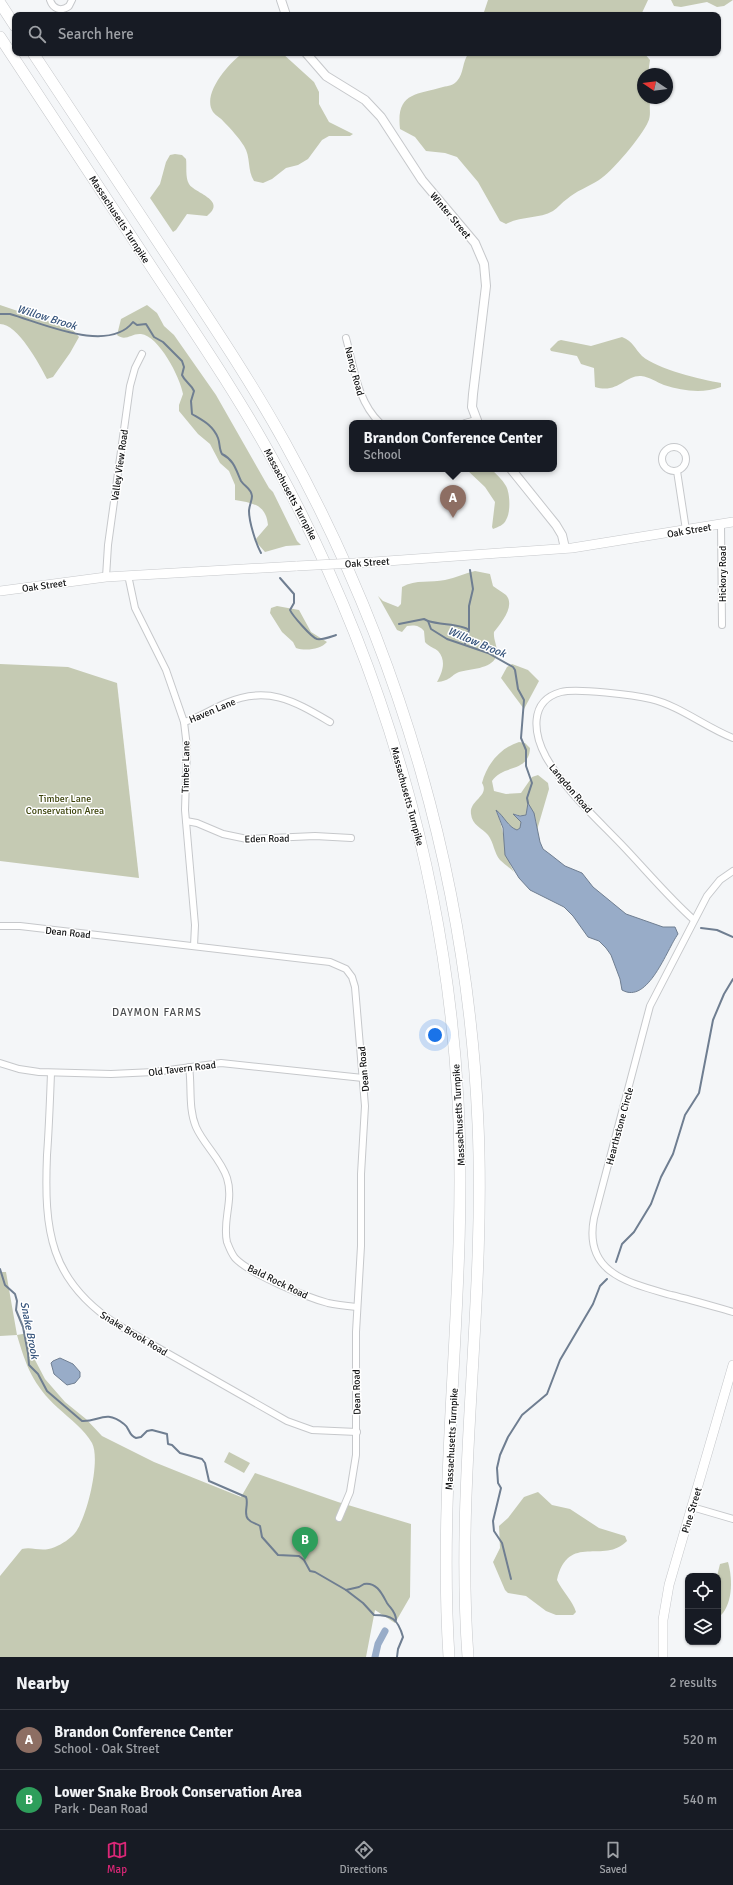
<!DOCTYPE html>
<html lang="en">
<head>
<meta charset="utf-8">
<style>
  :root { --surface:#171b24; --page:#242831; --text:#f1f3f6; --muted:#9ea1a6; --line:#363941; --accent:#db2777 }
  body { margin:0; font-family:Signika,sans-serif; background:var(--page); color:var(--text) }
  .controls { position:absolute; right:12px; bottom:12px; display:grid; overflow:hidden; border-radius:8px; box-shadow:0 1px 3px #0004 }
  .controls button { width:36px; height:36px; display:grid; place-items:center; padding:0; border:0; border-bottom:1px solid var(--line); background:var(--surface); color:var(--text); font:20px sans-serif }
  .compass { position:absolute; left:637px; top:68px; width:36px; height:36px; border-radius:50%; background:var(--surface); box-shadow:0 1px 3px #0004; rotate:283deg }
  .you { position:absolute; left:435px; top:1035px; width:14px; height:14px; margin:-10px; border:3px solid #fff; border-radius:50%; background:#1a73e8; box-shadow:0 0 0 6px #1a73e833 }
  .badge { display:grid; place-items:center; width:26px; height:26px; border-radius:50%; background:var(--accent); color:#fff; font-size:13px; font-weight:700 }
  .pin { position:absolute; translate:-50% -33px; filter:drop-shadow(0 1px 2px #0008) }
  .pin::after { content:''; position:absolute; top:21px; width:14px; height:12px; background:inherit; clip-path:polygon(0 0,100% 0,50% 100%) }
  .popup { position:absolute; left:349px; top:420px; width:208px; height:52px; box-sizing:border-box; display:grid; place-content:center; border-radius:8px; background:var(--surface); filter:drop-shadow(0 1px 3px #0005); font-size:13px; white-space:nowrap; color:var(--muted) }
  .popup b { font-size:15px; color:var(--text) }
  .popup::after { content:''; position:absolute; left:50%; top:100%; margin-left:-8px; border:8px solid transparent; border-top-color:var(--surface) }
  .list { margin:0; padding:0; list-style:none }
  h2 { display:flex; justify-content:space-between; align-items:center; height:52px; margin:0; padding:0 16px; font-size:17px }
  h2 small { font-size:13px; font-weight:400; color:var(--muted) }
  .list li { display:grid; grid-template-columns:26px 1fr auto; gap:12px; align-items:center; box-sizing:border-box; height:60px; padding:0 16px; border-top:1px solid var(--line) }
  .list b { display:block; font-size:15px; white-space:nowrap }
  .list p { margin:0; font-size:13px; white-space:nowrap; color:var(--muted) }
  .list em { font-size:13px; font-style:normal; color:var(--muted) }
  .icon { flex:none; width:22px; height:22px; fill:none; stroke:currentColor; stroke-width:2; stroke-linecap:round; stroke-linejoin:round }
  .map { position:relative; flex:none; width:733px; height:1657px; overflow:hidden }
  .search { position:absolute; background:var(--surface); box-shadow:0 1px 3px #0004; left:12px; right:12px; top:12px; height:44px; display:flex; align-items:center; gap:10px; box-sizing:border-box; padding:0 14px; border-radius:8px; color:var(--muted); font-size:15px }
  .sheet { height:172px; background:var(--surface) }
  nav { display:flex; justify-content:space-around; align-items:center; box-sizing:border-box; height:56px; border-top:1px solid var(--line); background:var(--surface); font-size:11px; color:var(--muted) }
  nav a { display:grid; justify-items:center; gap:2px }
  nav .on { color:var(--accent) }
  .map>svg:first-child { display:block }
</style>
</head>
<body>
<div class="map">
<svg width="733" height="1657" viewBox="0 0 733 1657">
  <rect width="100%" height="100%" fill="#f4f6f8"/>
  <!-- green -->
  <g fill="#c5cab3">
    <polygon points="488,0 648,0 641,15 483,15"/>
    <polygon points="671,0 733,0 724,6 717,7 707,2 681,7 674,6"/>
    <path d="M243,53H282L314,82L319,92V104L329,122L353,134L350,136H329L322,140L308,159L298,165L286,168L272,179L263,183L254,181C247,170 251,157 244,146C239,138 231,129 224,122C221,118 216,116 213,112C201,94 230,62 243,53Z"/>
    <path d="M469,53H644L650,60L648,74H643V98H651C648,106 652,114 648,122C642,136 611,173 599,180C588,187 576,191 567,199C562,202 558,208 553,211C539,219 521,216 506,224L500,221L478,182L457,157L445,153L426,151L415,137L400,129C396,93 415,95 443,87C448,86 454,85 457,81C464,74 462,61 469,53Z"/>
    <path d="M175,154L182,155L186,159C187,166 185,177 189,184C194,193 228,200 207,216L187,214L176,230L173,232L150,198L160,184L166,162L170,155Z"/>
    <path d="M0,305L59,325L73,330L79,337L70,353L53,377L47,379C39,364 18,324 0,324Z"/>
    <path d="M147,305L157,313L164,326L174,335L216,395L269,488L273,492L297,541L301,545L286,546L265,552L257,543L256,539L268,525C266,504 252,503 235,500V485L229,471L220,463L210,444L198,434L179,411V405L183,394C180,377 159,336 141,334C131,333 126,342 117,335L121,319Z"/>
    <path d="M622,337C633,341 635,349 642,356C657,369 702,380 721,383V387C702,394 683,391 664,385C656,382 650,377 641,376C625,375 618,394 595,387L594,368L581,364L577,356L551,351L550,349L558,341L561,340L591,346Z"/>
    <path d="M466,469H491C496,474 502,479 506,486C510,493 511,512 506,520C504,525 498,527 493,529L492,527L495,502L485,487Z"/>
    <path d="M475,571L490,574L493,586C497,589 502,592 506,595C516,606 500,624 494,632C493,641 499,647 496,657C491,669 470,669 459,672C450,676 450,681 437,682C442,673 447,661 438,651C435,648 429,647 425,642L424,631C419,625 414,625 407,626L402,632L397,630L378,596L383,601L398,607L401,604L402,587C416,579 431,583 445,580C456,578 465,573 475,571Z"/>
    <path d="M277,606L299,610L311,632L327,642C320,650 305,651 296,648L293,642L282,632L270,613L271,608Z"/>
    <polygon points="0,664 68,667 117,683 139,878 0,861"/>
    <polygon points="512,664 528,670 539,681 524,709 501,678 507,667"/>
    <path d="M519,742L525,743L530,748C529,773 503,764 492,781L494,791L506,794L521,793L532,777L538,775L548,783L549,789L537,830L536,820L528,804L526,815L523,816L514,814L521,822L520,828L517,830L513,829L496,811C506,831 503,853 514,872C510,868 504,864 500,860C494,853 494,843 488,835C482,828 472,825 471,814C469,800 490,796 482,783C487,764 500,748 519,742Z"/>
    <path d="M0,1272H6L17,1335L28,1333L35,1360L45,1379L65,1402L86,1419L102,1436L154,1462L241,1497L255,1473L338,1502L411,1524L410,1597L395,1623L375,1610L366,1657H0V1576L22,1549C33,1546 41,1553 55,1547C62,1544 70,1539 75,1533C87,1518 101,1460 92,1443C84,1429 70,1419 58,1408C33,1385 26,1366 17,1335L0,1336Z"/>
    <polygon points="229,1452 250,1463 244,1473 224,1462"/>
    <path d="M538,1492L552,1505L570,1509L599,1528L625,1536L627,1541C604,1565 568,1532 557,1580C562,1591 573,1601 576,1612L573,1615H556L546,1611L526,1596L508,1593L505,1590L493,1562L500,1548L499,1526L508,1518L524,1497Z"/>
    <path d="M728,1562C733,1580 733,1606 718,1618L717,1576L720,1564Z"/>
  </g>
  <!-- water -->
  <g fill="#98acc8" stroke="#6f7e91">
    <path d="M528,803L534,813L540,842L543,849L551,855L565,866L582,873L593,887L626,914L663,927H675L678,934C667,949 648,1005 622,990L620,979L611,955L606,948L599,941L588,937L573,916L564,907L530,890L519,878L505,855L503,828L496,810C504,816 508,827 517,830L520,828L521,822L513,814L520,816L526,815Z"/>
    <polygon points="60,1358 73,1364 80,1372 80,1377 75,1383 67,1385 54,1374 51,1363 53,1361"/>
  </g>
  <g fill="none" stroke-linecap="round" stroke-linejoin="round">
    <!-- stream -->
    <g stroke="#6f7e91" stroke-width="2">
      <path d="M0,314H10C42,323 108,354 133,322L137,325L146,324L154,337L163,342L182,361L184,367L182,375C185,382 191,384 194,391L191,401L192,414C202,420 213,425 218,438C220,443 219,449 222,454C234,460 236,470 241,481C245,487 251,488 252,496C252,501 249,506 249,511C249,522 256,544 261,553"/>
      <path d="M280,578L294,594V603L290,610C292,615 312,638 317,639C323,640 330,637 336,635"/>
      <path d="M428,621C440,625 463,624 469,630"/>
      <polyline points="399,624 424,619 428,621 431,629 447,639 488,653 513,667 515,670 518,689 524,700 521,738 526,750 526,766 532,783 527,798 528,803"/>
      <polyline points="465,644 469,630 469,606 473,589 470,570"/>
      <polyline points="701,928 717,930 733,937"/>
      <polyline points="616,1262 622,1244 634,1232 651,1204 661,1177 673,1154 685,1115 699,1093 713,1020 724,994 733,979"/>
      <path d="M0,1269L5,1285L15,1294L17,1301L16,1310L23,1327L28,1353L29,1365L38,1374L47,1391L82,1421C99,1422 105,1409 124,1424C130,1428 128,1435 136,1438L141,1437L147,1431L152,1430L167,1434L168,1444L172,1445L180,1453L202,1459L205,1463L209,1481L246,1497C249,1504 243,1514 248,1519C251,1523 256,1523 260,1526L262,1537L278,1555L299,1556L304,1560L310,1571L315,1572L346,1590L363,1603L374,1615C392,1615 398,1619 403,1637L398,1649L397,1657"/>
      <polyline points="511,1579 502,1543 494,1531 493,1521 501,1488 498,1483 497,1468 500,1455 508,1437 522,1415 547,1394 560,1360 593,1304 600,1286 607,1279"/>
      <path d="M346,1590L359,1587L364,1584C377,1582 382,1594 387,1603C391,1609 396,1612 396,1620"/>
    </g>
    <!-- canal -->
    <polyline stroke="#98acc8" stroke-width="7" points="375,1657 378,1644 385,1631"/>
    <!-- minor casing -->
    <g stroke="#c6c8cb" stroke-width="8">
      <g id="minor">
        <path d="M50,0C53,9 61,12 69,6L72,0"/>
        <path d="M346,338C354,367 357,401 380,423"/>
        <polyline points="465,423 476,420"/>
        <circle cx="674" cy="459" r="12"/>
        <polyline points="677,471 686,530"/>
        <polyline points="721,524 722,625"/>
        <polyline points="128,575 135,608 166,670 184,722 187,747 185,810 195,925 194,946"/>
        <polyline points="106,577 108,545 130,386 135,368 142,354"/>
        <path d="M184,722C199,718 211,709 226,703C268,685 294,701 330,722"/>
        <polyline points="186,821 197,823 223,834 247,839 315,836 351,838"/>
        <path d="M733,871L720,880L707,896L650,1006L594,1218C583,1274 630,1283 671,1295C692,1300 712,1306 733,1312"/>
        <path d="M694,920C668,897 645,869 621,844C595,817 565,790 546,757C534,735 528,701 561,692C577,688 634,695 651,699C680,706 705,727 733,738"/>
        <polyline points="0,926 20,926 330,962 346,969 352,977 355,987 365,1106 361,1174 361,1246 356,1332 356,1455 350,1492 339,1518"/>
        <polyline points="0,1063 19,1069 39,1072 111,1074 154,1072 221,1063 363,1078"/>
        <path d="M189,1067C192,1086 188,1108 196,1127C204,1145 221,1159 227,1178C234,1200 222,1221 227,1242C229,1247 231,1253 235,1258C250,1274 306,1297 328,1303C337,1305 347,1306 357,1307"/>
        <path d="M51,1073C50,1100 49,1128 47,1155C44,1230 49,1281 118,1325L287,1421L312,1430L357,1432"/>
        <polyline points="692,1507 733,1519"/>
      </g>
    </g>
    <!-- tertiary casing -->
    <g stroke="#c6c8cb" stroke-width="10">
      <g id="tertiary">
        <polyline points="281,0 286,15"/>
        <polyline points="306,53 326,76 365,100 381,117 422,180 475,243 484,264 486,286 473,394 472,407 478,423"/>
        <polyline points="511,469 556,525 562,535 565,548"/>
      </g>
    </g>
    <!-- secondary casing -->
    <g stroke="#c6c8cb" stroke-width="10">
      <g id="secondary">
        <polyline points="373,562 572,548 733,522"/>
        <polyline points="0,591 106,577 297,566"/>
        <polyline points="663,1657 663,1620 669,1585 733,1365"/>
      </g>
    </g>
    <!-- motorway casing -->
    <g stroke="#c6c8cb" stroke-width="12">
      <g id="motorway">
        <polyline points="0,3 15,26"/>
        <path d="M0,37C53,117 106,197 158,277C200,340 242,402 278,469C383,663 446,879 458,1100C468,1286 437,1471 449,1657"/>
        <path d="M33,53C77,120 122,187 166,254C207,316 249,378 285,443C401,652 468,885 478,1124C486,1302 455,1480 468,1657"/>
      </g>
    </g>
    <!-- minor -->
    <use href="#minor" stroke="#fff" stroke-width="6"/>
    <!-- tertiary -->
    <use href="#tertiary" stroke="#fff" stroke-width="8"/>
    <!-- secondary -->
    <use href="#secondary" stroke="#fff" stroke-width="9"/>
    <!-- motorway -->
    <use href="#motorway" stroke="#fff" stroke-width="11"/>
    <!-- secondary-bridge casing -->
    <g stroke="#c6c8cb" stroke-width="10" stroke-linecap="butt">
      <polyline id="secondary-bridge" points="297,566 373,562"/>
    </g>
    <!-- secondary-bridge -->
    <use href="#secondary-bridge" stroke="#fff" stroke-width="9"/>
  </g>
  <g text-anchor="middle" stroke-width="3" stroke-linejoin="round" paint-order="stroke">
    <!-- street labels -->
    <g font-size="10" fill="#101112" stroke="#fff">
      <text transform="translate(451 215) rotate(50)" y="4">Winter Street</text>
      <text transform="translate(120 219) rotate(57)" y="4">Massachusetts Turnpike</text>
      <text transform="translate(355 371) rotate(75)" y="4">Nancy Road</text>
      <text transform="translate(119 465) rotate(-82)" y="4">Valley View Road</text>
      <text transform="translate(291 494) rotate(62)" y="4">Massachusetts Turnpike</text>
      <text transform="translate(689 530) rotate(-10)" y="4">Oak Street</text>
      <text transform="translate(367 562) rotate(-4)" y="4">Oak Street</text>
      <text transform="translate(722 574) rotate(-90)" y="4">Hickory Road</text>
      <text transform="translate(44 585) rotate(-8)" y="4">Oak Street</text>
      <text transform="translate(212 710) rotate(-23)" y="4">Haven Lane</text>
      <text transform="translate(185 767) rotate(-89)" y="4">Timber Lane</text>
      <text transform="translate(571 788) rotate(50)" y="4">Langdon Road</text>
      <text transform="translate(408 796) rotate(75)" y="4">Massachusetts Turnpike</text>
      <text transform="translate(267 838) rotate(-1)" y="4">Eden Road</text>
      <text transform="translate(68 932) rotate(6)" y="4">Dean Road</text>
      <text transform="translate(182 1068) rotate(-7)" y="4">Old Tavern Road</text>
      <text transform="translate(363 1069) rotate(-95)" y="4">Dean Road</text>
      <text transform="translate(458 1115) rotate(-93)" y="4">Massachusetts Turnpike</text>
      <text transform="translate(619 1126) rotate(-75)" y="4">Hearthstone Circle</text>
      <text transform="translate(278 1281) rotate(26)" y="4">Bald Rock Road</text>
      <text transform="translate(134 1333) rotate(31)" y="4">Snake Brook Road</text>
      <text transform="translate(356 1392) rotate(-91)" y="4">Dean Road</text>
      <text transform="translate(451 1439) rotate(-87)" y="4">Massachusetts Turnpike</text>
      <text transform="translate(691 1510) rotate(-73)" y="4">Pine Street</text>
    </g>
    <!-- park labels -->
    <g font-size="10" fill="#3b420a" stroke="#fff">
      <text x="65" y="802">Timber Lane<tspan x="65" dy="12">Conservation Area</tspan></text>
    </g>
    <!-- water labels -->
    <g font-size="11" font-style="italic" fill="#34527a" stroke="#fff">
      <text transform="translate(47 317) rotate(17)" y="4">Willow Brook</text>
      <text transform="translate(477 642) rotate(23)" y="4">Willow Brook</text>
      <text transform="translate(30 1330) rotate(79)" y="4">Snake Brook</text>
    </g>
    <!-- neighbourhood labels -->
    <g font-size="11" letter-spacing="1" fill="#4a4c4e" stroke="#fff">
      <text x="157" y="1016">DAYMON FARMS</text>
    </g>
  </g>
</svg>
<div class="controls">
<button><svg class="icon" aria-label="locate" viewBox="0 0 24 24"><circle cx="12" cy="12" r="6"/><path d="M12 2v4M12 18v4M2 12h4M18 12h4"/></svg></button>
<button><svg class="icon" aria-label="layers" viewBox="0 0 24 24"><path d="M12 4l9 5-9 5-9-5zM3 14l9 5 9-5"/></svg></button>
</div>
<svg class="compass" viewBox="-18 -18 36 36"><path d="M0-13l5 13h-10z" fill="#e53935"/><path d="M0 13l5-13h-10z" fill="#9ea1a6"/></svg>
<div class="you"></div>
<div class="pin badge" style="left:453px;top:518px;background:#8d6e63">A</div>
<div class="popup"><b>Brandon Conference Center</b>School</div>
<div class="pin badge" style="left:305px;top:1560px;background:#2e9e5b">B</div>
<div class="search"><svg class="icon" aria-label="search" viewBox="0 0 24 24"><circle cx="10" cy="10" r="6"/><path d="M15 15l6 6"/></svg>Search here</div>
</div>
<section class="sheet">
<h2>Nearby<small>2 results</small></h2>
<ul class="list">
<li><span class="badge" style="background:#8d6e63">A</span><div><b>Brandon Conference Center</b><p>School · Oak Street</p></div><em>520 m</em></li>
<li><span class="badge" style="background:#2e9e5b">B</span><div><b>Lower Snake Brook Conservation Area</b><p>Park · Dean Road</p></div><em>540 m</em></li>
</ul>
</section>
<nav>
<a class="on"><svg class="icon" aria-label="map" viewBox="0 0 24 24"><path d="M3 6l6-2 6 2 6-2v14l-6 2-6-2-6 2zM9 4v14M15 6v14"/></svg>Map</a>
<a><svg class="icon" aria-label="directions" viewBox="0 0 24 24"><path d="M12 3l9 9-9 9-9-9zM9 14v-3h6M13 9l2 2-2 2"/></svg>Directions</a>
<a><svg class="icon" aria-label="saved" viewBox="0 0 24 24"><path d="M7 4h10v16l-5-4-5 4z"/></svg>Saved</a>
</nav>
</body>
</html>
